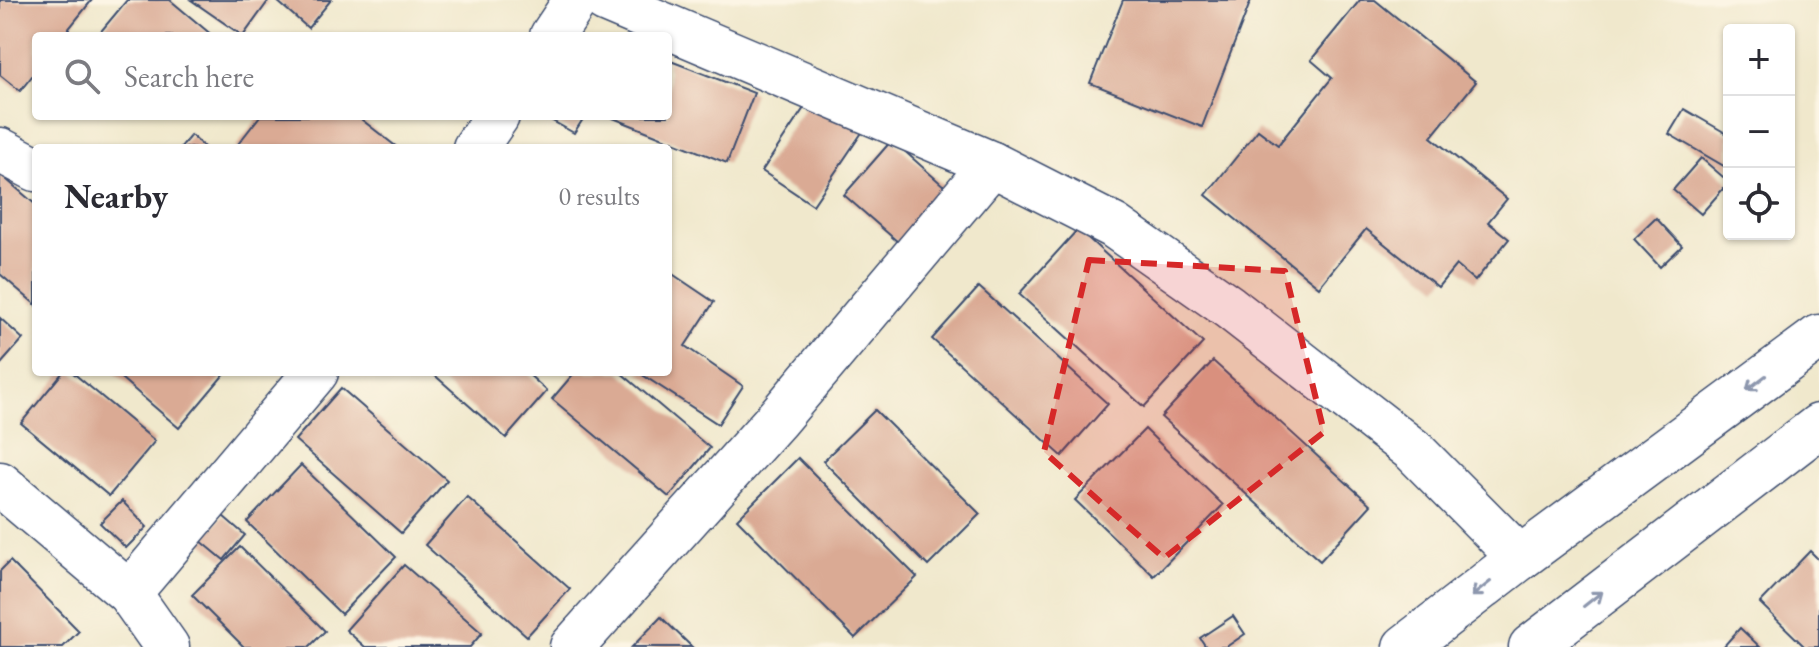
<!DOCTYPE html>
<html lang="en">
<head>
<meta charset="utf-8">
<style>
  :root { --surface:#fff; --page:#f7f7f7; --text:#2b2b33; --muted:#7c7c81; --line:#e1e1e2 }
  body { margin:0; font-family:"EB Garamond",serif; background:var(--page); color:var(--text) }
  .controls { position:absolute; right:24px; top:24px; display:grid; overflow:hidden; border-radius:8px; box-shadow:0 2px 6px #0004 }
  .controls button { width:72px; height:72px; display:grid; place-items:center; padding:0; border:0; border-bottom:2px solid var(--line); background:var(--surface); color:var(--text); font:40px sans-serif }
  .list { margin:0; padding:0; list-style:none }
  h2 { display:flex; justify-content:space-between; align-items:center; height:104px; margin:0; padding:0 32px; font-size:34px }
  h2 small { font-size:26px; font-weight:400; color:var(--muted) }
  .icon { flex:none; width:44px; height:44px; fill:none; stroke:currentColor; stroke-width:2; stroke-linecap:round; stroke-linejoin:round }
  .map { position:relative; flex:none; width:1819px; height:647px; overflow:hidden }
  .search { position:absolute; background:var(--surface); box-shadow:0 2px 6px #0004; left:32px; top:32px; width:640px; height:88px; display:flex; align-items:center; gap:20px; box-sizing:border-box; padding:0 28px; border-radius:8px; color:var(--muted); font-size:30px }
  .panel { position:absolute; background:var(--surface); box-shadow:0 2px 6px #0004; left:32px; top:144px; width:640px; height:232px; border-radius:8px }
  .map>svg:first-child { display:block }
</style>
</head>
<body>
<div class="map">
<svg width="1819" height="647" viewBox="0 0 1819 647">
  <rect width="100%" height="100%" fill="#fcf5e5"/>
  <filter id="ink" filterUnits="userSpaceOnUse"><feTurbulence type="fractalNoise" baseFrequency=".0125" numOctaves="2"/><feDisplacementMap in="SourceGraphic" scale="16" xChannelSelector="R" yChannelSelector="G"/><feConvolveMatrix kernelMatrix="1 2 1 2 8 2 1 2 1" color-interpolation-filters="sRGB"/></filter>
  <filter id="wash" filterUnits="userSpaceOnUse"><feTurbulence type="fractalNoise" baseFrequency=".006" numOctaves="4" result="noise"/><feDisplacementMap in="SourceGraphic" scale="32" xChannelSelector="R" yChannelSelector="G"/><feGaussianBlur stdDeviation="1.8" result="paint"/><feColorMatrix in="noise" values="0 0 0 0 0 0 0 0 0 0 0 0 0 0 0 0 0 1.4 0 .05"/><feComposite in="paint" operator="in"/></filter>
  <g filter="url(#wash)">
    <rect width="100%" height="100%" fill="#f0e8cc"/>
    <g id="blocks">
      <!-- building -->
      <g fill="#daaa94">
        <polygon points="0,0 92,0 63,36 36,36 36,71 20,91 0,75"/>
        <polygon points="127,0 170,0 213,36 97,36"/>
        <polygon points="191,0 269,0 243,36"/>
        <polygon points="276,0 331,0 308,28"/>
        <polygon points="1123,0 1251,0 1202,127 1090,83"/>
        <polygon points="1360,0 1375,0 1476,82 1431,137 1507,199 1488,222 1509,239 1475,281 1456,265 1438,287 1366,229 1319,287 1206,195 1258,130 1278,145 1332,78 1311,60"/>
        <polygon points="668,60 754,93 727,163 608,116 668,116"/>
        <polygon points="812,96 863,131 813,205 762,171"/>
        <polygon points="1684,109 1729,135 1729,169 1669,134"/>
        <polygon points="260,116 357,116 398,148 235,148"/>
        <polygon points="550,116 585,116 574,133 549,119"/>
        <polygon points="191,135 205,148 180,148"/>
        <polygon points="892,140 954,195 906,249 844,195"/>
        <polygon points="1701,158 1729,182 1701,214 1673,190"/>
        <polygon points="0,174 36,205 36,305 0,274"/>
        <polygon points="1656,218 1682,246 1660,267 1634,239"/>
        <polygon points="1078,229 1203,343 1144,407 1019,294"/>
        <polygon points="668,271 714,302 685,346 743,386 718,424 638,372 668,372"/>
        <polygon points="979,287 1108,404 1062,456 932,339"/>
        <polygon points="0,318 23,339 0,365"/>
        <polygon points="1213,361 1371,505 1320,561 1161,417"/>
        <polygon points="63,372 72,372 155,441 109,496 21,423"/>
        <polygon points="114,372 226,372 179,428"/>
        <polygon points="431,372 526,372 547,391 506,438"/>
        <polygon points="575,372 620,372 710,448 669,497 552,399"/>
        <polygon points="341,388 447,480 401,533 295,440"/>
        <polygon points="875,410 980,514 928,566 823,461"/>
        <polygon points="1145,429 1223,505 1154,576 1075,500"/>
        <polygon points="798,458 917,577 855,638 737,519"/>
        <polygon points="301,465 396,557 341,614 247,522"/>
        <polygon points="467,497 570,589 527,636 425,545"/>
        <polygon points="122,501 147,527 126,548 100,523"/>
        <polygon points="223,516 245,535 224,560 201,541"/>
        <polygon points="240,547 325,631 309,647 244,647 192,595"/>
        <polygon points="1810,551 1819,560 1819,647 1805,647 1760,603"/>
        <polygon points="10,561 79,631 63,647 0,647 0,571"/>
        <polygon points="404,565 482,633 470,647 365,647 346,630"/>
        <polygon points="1233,616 1245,634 1226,647 1206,647 1200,638"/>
        <polygon points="661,617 692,647 632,647"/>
        <polygon points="1740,628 1760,647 1723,647"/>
      </g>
    </g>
  </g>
  <g filter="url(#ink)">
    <use href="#blocks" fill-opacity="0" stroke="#3b4b6e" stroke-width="2"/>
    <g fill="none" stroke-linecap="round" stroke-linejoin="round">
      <!-- minor casing -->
      <g stroke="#3b4b6e" stroke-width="47">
        <g id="minor">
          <polyline points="605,0 992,164 1114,226 1229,307 1414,451 1520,558"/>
          <polyline points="552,36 576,0"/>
          <polyline points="475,148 497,116"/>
          <polyline points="0,150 36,169"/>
          <polyline points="0,484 129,593 167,647"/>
          <polyline points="129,593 316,372"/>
          <polyline points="572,647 776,420 992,164"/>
        </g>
      </g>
      <!-- major casing -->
      <g stroke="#3b4b6e" stroke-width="47">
        <g id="major">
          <polyline points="1405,647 1520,558 1819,337"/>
          <polyline points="1531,647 1819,426"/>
        </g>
      </g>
      <!-- minor -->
      <use href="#minor" stroke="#fff" stroke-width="44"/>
      <!-- major -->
      <use href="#major" stroke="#fff" stroke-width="44"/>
    </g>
    <!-- one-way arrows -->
    <defs><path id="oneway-shaft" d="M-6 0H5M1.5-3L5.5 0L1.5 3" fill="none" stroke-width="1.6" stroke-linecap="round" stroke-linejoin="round" transform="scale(2)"/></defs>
    <g stroke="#8d97ae">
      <use href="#oneway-shaft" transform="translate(1756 383) rotate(143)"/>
      <use href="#oneway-shaft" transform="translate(1481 589) rotate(142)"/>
      <use href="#oneway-shaft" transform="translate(1593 599) rotate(-38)"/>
    </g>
  </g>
  <!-- marked area -->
  <path fill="#d62828" fill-opacity="0.2" stroke="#d62828" stroke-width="6" stroke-dasharray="16 10" stroke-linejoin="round" d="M1089,260L1285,271L1324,432L1164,558L1044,452Z"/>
</svg>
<div class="controls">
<button>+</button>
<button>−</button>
<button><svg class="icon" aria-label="locate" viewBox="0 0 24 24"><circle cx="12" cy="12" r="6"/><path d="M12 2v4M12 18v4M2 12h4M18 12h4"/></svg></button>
</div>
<div class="search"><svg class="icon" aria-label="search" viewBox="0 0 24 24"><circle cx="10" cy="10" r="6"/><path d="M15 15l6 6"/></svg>Search here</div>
<section class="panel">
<h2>Nearby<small>0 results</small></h2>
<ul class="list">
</ul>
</section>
</div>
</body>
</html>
